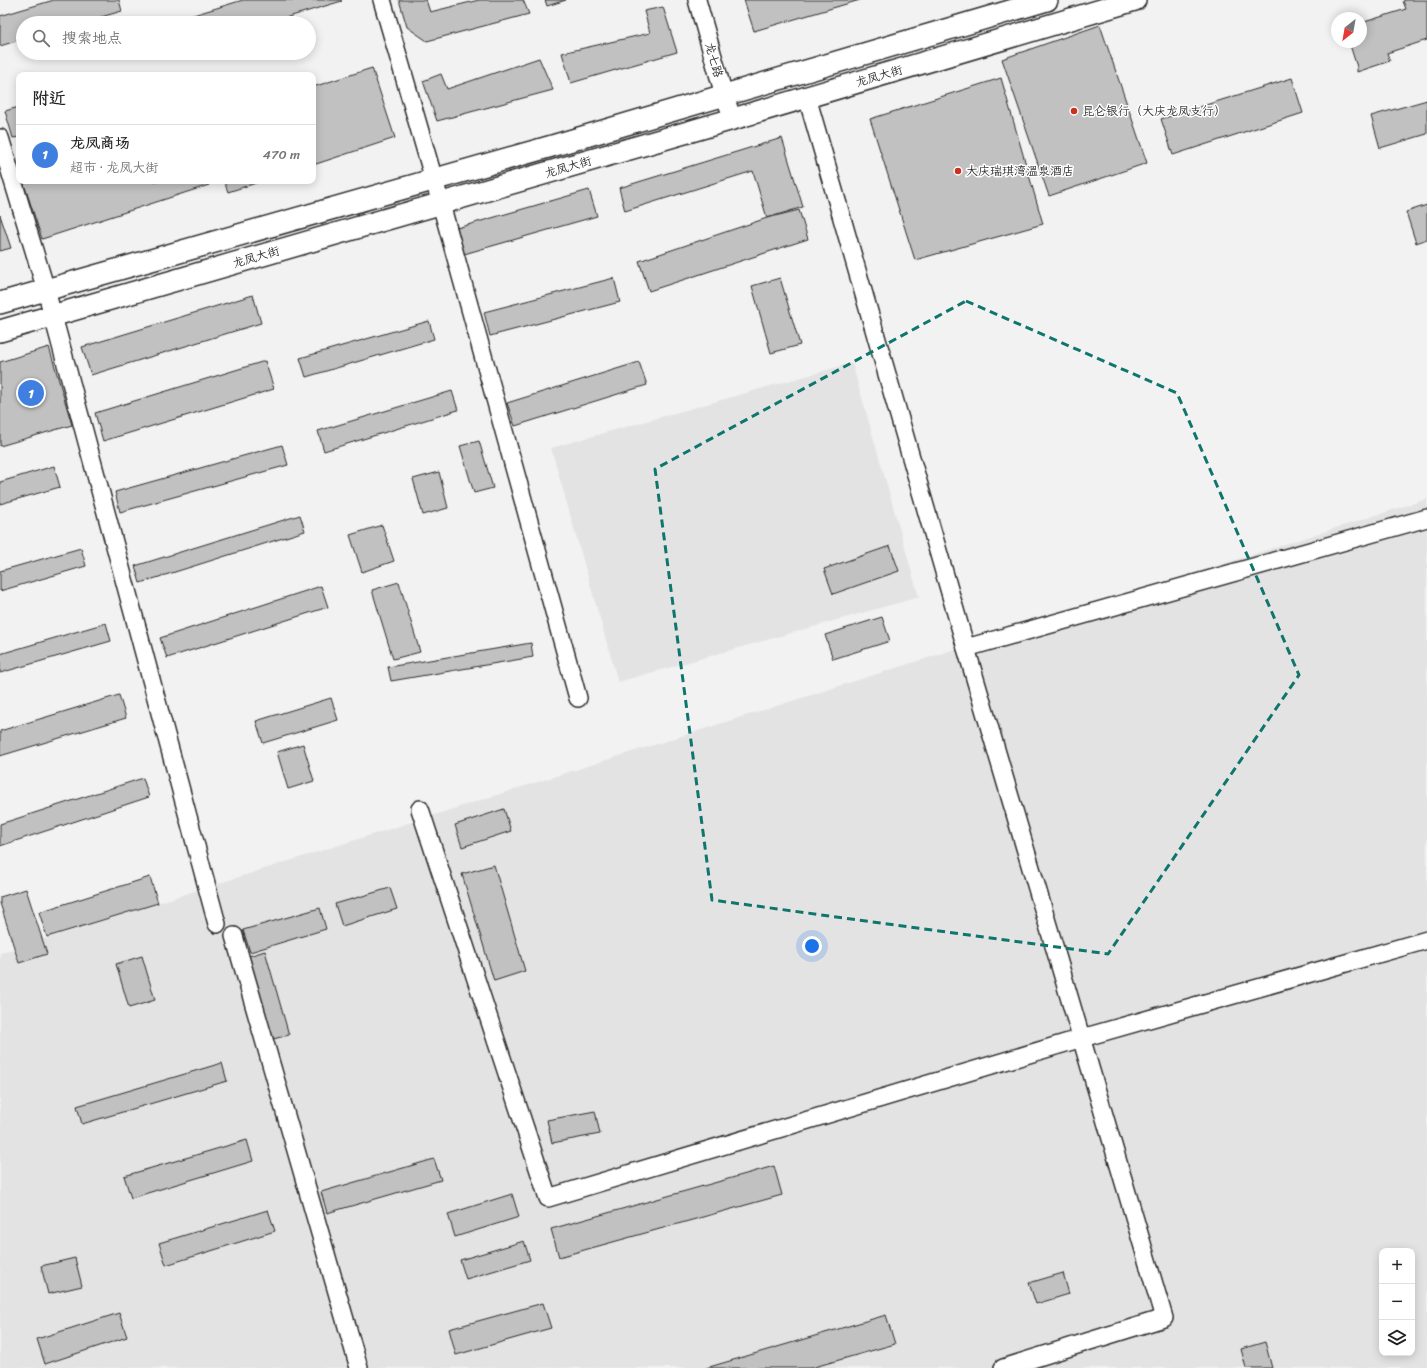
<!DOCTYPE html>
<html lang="zh">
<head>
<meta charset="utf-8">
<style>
  :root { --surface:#fff; --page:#f6f6f6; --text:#222; --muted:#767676; --line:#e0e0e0; --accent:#db2777 }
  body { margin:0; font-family:Sriracha,"LXGW WenKai TC",sans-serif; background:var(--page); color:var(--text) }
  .controls { position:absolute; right:12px; bottom:12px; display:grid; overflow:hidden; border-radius:8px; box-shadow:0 2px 10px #0003 }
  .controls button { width:36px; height:36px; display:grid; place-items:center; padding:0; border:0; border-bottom:1px solid var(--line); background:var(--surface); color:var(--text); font:20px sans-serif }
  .compass { position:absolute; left:1331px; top:12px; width:36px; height:36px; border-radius:50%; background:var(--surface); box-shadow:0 2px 10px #0003; rotate:211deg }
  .you { position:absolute; left:812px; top:946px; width:14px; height:14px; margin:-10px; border:3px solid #fff; border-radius:50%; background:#1a73e8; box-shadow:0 0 0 6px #1a73e833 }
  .badge { display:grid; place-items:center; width:26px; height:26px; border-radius:50%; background:var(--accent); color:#fff; font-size:13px; font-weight:700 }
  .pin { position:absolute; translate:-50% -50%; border:2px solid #fff; box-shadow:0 1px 4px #0006 }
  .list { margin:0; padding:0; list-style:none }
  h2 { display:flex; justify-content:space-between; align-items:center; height:52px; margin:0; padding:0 16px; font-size:17px }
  h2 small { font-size:13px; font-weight:400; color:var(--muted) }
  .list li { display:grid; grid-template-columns:26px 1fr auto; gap:12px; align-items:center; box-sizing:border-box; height:60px; padding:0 16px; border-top:1px solid var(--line) }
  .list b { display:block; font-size:15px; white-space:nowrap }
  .list p { margin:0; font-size:13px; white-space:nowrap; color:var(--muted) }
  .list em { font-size:13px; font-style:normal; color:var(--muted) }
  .icon { flex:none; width:22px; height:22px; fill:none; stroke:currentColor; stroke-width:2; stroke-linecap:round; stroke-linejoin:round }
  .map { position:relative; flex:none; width:1427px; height:1368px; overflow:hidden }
  .search { position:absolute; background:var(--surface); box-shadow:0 2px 10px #0003; left:16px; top:16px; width:300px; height:44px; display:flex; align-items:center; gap:10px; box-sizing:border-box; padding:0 14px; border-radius:22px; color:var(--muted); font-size:15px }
  .panel { position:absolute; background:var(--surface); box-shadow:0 2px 10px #0003; left:16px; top:72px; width:300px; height:112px; border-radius:8px }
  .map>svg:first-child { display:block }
</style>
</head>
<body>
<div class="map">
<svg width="1427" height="1368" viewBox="0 0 1427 1368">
  <rect width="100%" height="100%" fill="#f2f2f2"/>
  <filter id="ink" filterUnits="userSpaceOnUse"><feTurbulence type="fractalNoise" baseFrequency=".025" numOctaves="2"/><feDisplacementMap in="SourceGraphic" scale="8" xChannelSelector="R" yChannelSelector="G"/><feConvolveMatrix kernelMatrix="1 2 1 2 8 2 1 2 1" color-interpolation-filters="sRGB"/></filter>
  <g filter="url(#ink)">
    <!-- built -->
    <g fill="#e3e3e3" fill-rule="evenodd">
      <polygon points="852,363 919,597 618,682 551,448"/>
      <path d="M1427,499V1368H0V953ZM1382,1251H1412V1353H1382Z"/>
    </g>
    <!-- building -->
    <g fill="#c1c1c1" stroke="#2b2b2b">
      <polygon points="54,0 119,0 122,11 80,23 23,23 23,39 0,46 0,16"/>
      <polygon points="243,0 341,0 342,1 268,23 167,23"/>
      <polygon points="399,0 426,0 430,12 479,0 523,0 529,14 427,41 407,27"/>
      <polygon points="545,0 566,0 547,6"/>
      <polygon points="744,0 860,0 754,31"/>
      <polygon points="1406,0 1427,0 1427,40 1387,53 1390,61 1357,72 1357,67 1349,42 1361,42 1361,23 1406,9 1403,1"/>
      <polygon points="663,7 677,52 571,83 562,53 650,33 644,11"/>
      <polygon points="1100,25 1147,163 1049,196 1002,59"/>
      <polygon points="539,58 553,90 437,121 423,81 441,74 447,89"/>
      <polygon points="372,68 395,138 313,165 313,87"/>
      <polygon points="1001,78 1043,224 915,260 870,119"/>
      <polygon points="1292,78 1303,113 1173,155 1161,119"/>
      <polygon points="1427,100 1427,134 1380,148 1371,116"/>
      <polygon points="19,107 19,137 13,138 5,111"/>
      <polygon points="782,138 803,207 767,218 753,171 625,211 619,188"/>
      <polygon points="23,181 208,181 209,185 42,239"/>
      <polygon points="224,181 262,181 228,192"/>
      <polygon points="589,190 597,216 464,254 457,228"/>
      <polygon points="1427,205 1427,239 1416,243 1406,212"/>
      <polygon points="799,210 808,239 649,291 639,261 767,218"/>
      <polygon points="0,215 11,248 0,251"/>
      <polygon points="614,278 620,302 490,336 484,312"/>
      <polygon points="780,278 800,345 771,353 752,286"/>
      <polygon points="253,295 261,323 91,375 82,347"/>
      <polygon points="429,321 434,339 306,377 300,358"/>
      <polygon points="49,347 72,425 0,446 0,362"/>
      <polygon points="265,361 274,389 103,441 95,413"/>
      <polygon points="639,362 647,385 515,426 507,403"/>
      <polygon points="452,391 458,410 324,451 318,431"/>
      <polygon points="479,441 493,488 474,493 460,446"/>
      <polygon points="282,445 288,465 120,512 115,492"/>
      <polygon points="54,466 60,487 0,504 0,482"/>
      <polygon points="439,472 448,508 423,515 413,479"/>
      <polygon points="300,515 305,531 140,583 135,566"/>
      <polygon points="382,525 394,561 362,572 350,535"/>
      <polygon points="890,546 899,571 833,594 824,569"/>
      <polygon points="81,548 86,566 0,591 0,571"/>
      <polygon points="399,582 420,652 393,659 372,590"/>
      <polygon points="321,586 328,607 167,658 160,638"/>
      <polygon points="882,617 890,641 833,659 825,635"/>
      <polygon points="106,623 111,641 0,673 0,654"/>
      <polygon points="531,643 533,657 391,681 388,667"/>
      <polygon points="119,695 126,718 0,756 0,731"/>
      <polygon points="331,698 338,720 263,743 256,721"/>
      <polygon points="303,744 314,781 288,789 277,752"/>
      <polygon points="143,778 149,797 0,846 0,824"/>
      <polygon points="504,809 511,831 462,847 455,825"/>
      <polygon points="494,865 525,971 494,981 462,874"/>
      <polygon points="150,877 158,903 47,937 39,912"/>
      <polygon points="390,888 397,909 342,926 335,904"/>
      <polygon points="26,889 47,954 19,963 0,903 0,897"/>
      <polygon points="320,908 326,929 250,952 243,930"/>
      <polygon points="265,951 289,1035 273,1039 249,956"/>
      <polygon points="142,956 155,1000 129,1008 116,964"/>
      <polygon points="222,1063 227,1081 82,1124 77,1106"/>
      <polygon points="595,1111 600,1134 552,1143 547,1120"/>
      <polygon points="247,1140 253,1161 131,1198 124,1176"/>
      <polygon points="434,1159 441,1180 327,1213 321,1192"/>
      <polygon points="774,1166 782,1195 559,1257 551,1229"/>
      <polygon points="512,1194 519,1217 455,1237 448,1214"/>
      <polygon points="268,1210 275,1231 166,1265 159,1243"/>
      <polygon points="524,1241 530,1260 466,1279 460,1260"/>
      <polygon points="75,1258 82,1286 48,1294 41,1266"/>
      <polygon points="1063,1273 1069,1294 1036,1304 1029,1283"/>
      <polygon points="543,1303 551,1328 456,1355 449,1329"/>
      <polygon points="119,1313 127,1337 45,1364 37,1339"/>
      <polygon points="886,1315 895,1344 811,1368 706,1368"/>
      <polygon points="1265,1342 1272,1368 1246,1368 1241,1349"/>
    </g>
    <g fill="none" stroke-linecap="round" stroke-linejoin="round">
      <!-- minor casing -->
      <g stroke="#2b2b2b" stroke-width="20">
        <g id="minor">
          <polyline points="382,0 441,204 578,698"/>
          <polyline points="697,0 724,95 733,119"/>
          <polyline points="807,97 966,648 1164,1318 1003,1368"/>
          <polyline points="0,138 46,290 217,924"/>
          <polyline points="966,648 1427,518"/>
          <polyline points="420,809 548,1198 1082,1038 1427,940"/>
          <polyline points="234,936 359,1368"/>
        </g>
      </g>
      <!-- major casing -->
      <g stroke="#2b2b2b" stroke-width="24">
        <g id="major">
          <polyline points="0,303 552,146 1047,0"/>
          <polyline points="0,331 733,119 1135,0"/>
        </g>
      </g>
      <!-- minor -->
      <use href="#minor" stroke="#fff" stroke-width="17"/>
      <!-- major -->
      <use href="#major" stroke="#fff" stroke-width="21"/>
    </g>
  </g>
  <!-- marked area -->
  <path fill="none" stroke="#0f766e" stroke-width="3" stroke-dasharray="8 5" stroke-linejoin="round" d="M966,301L1177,393L1299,675L1108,954L712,900L655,469Z"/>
  <!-- markers -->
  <g fill="#c8321e" stroke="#fff" stroke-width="1.5">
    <circle cx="1074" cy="111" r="4"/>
    <circle cx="958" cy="171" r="4"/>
  </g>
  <g text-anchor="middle" stroke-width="3" stroke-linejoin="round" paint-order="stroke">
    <!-- street labels -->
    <g font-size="12" fill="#2b2b2b" stroke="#fff">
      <text transform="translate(714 60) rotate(74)" y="4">龙七路</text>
      <text transform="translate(879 76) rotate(-16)" y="4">龙凤大街</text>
      <text transform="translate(568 167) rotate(-16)" y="4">龙凤大街</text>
      <text transform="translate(256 257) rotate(-16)" y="4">龙凤大街</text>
    </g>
    <!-- poi labels -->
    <g font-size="12" fill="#2b2b2b" stroke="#fff" text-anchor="start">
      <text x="1082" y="115">昆仑银行（大庆龙凤支行）</text>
      <text x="966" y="175">大庆瑞琪湾温泉酒店</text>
    </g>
  </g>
</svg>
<div class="controls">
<button>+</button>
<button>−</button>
<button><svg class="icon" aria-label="layers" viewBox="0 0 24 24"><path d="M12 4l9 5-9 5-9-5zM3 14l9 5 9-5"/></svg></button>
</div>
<svg class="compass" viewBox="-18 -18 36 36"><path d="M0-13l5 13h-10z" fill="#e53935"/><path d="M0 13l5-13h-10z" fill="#767676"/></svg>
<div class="you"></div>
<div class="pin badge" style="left:31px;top:393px;background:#3f7fe0">1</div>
<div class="search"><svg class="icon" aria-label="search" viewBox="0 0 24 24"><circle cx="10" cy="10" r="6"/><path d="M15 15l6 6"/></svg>搜索地点</div>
<section class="panel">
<h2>附近<small></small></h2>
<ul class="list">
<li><span class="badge" style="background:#3f7fe0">1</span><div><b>龙凤商场</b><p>超市 · 龙凤大街</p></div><em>470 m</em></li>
</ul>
</section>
</div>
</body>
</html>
